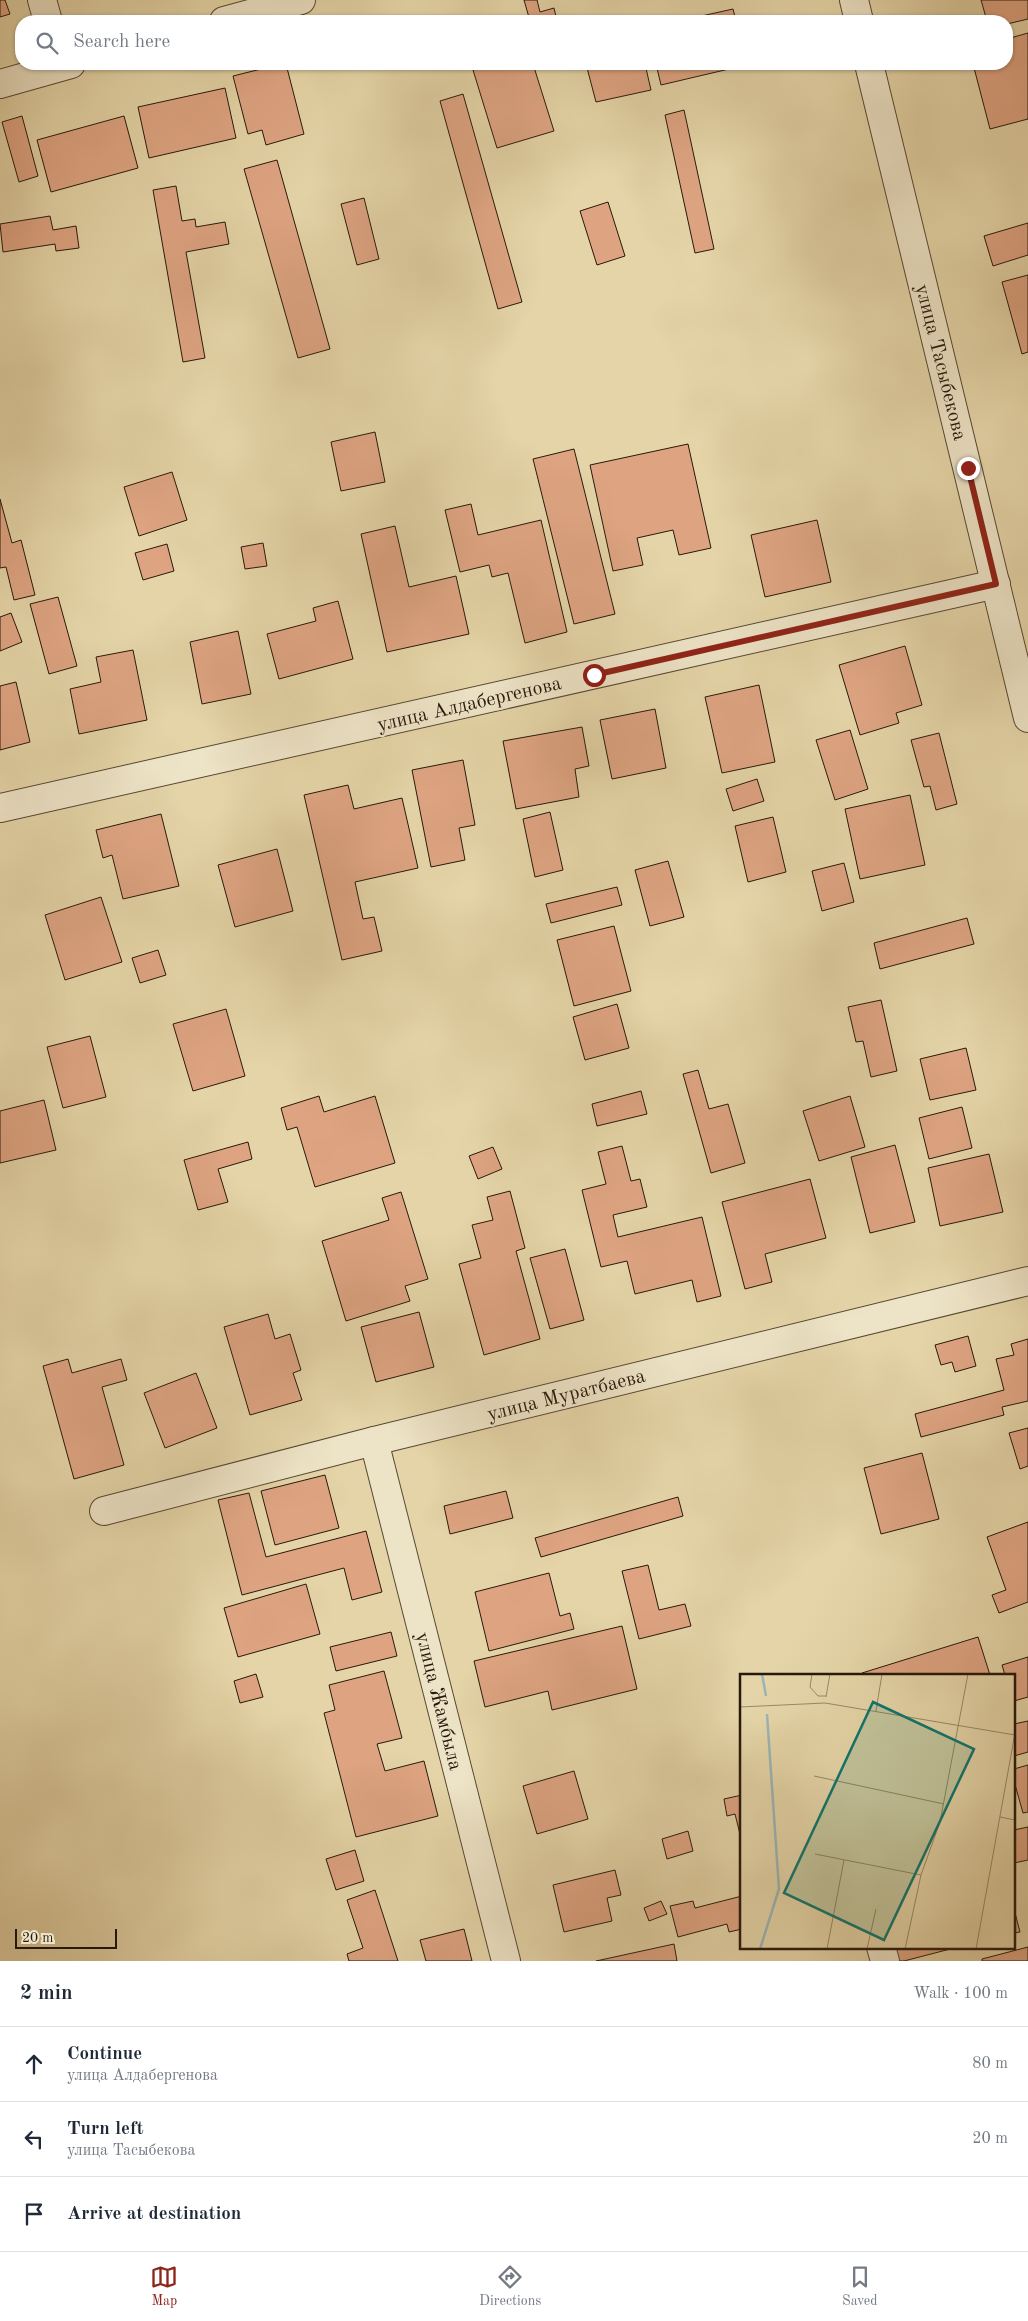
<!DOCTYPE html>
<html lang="en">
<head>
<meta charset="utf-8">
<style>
  :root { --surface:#fff; --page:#f6f6f7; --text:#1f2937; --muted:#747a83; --line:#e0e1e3; --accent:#8f2418 }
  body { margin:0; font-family:"Old Standard TT",serif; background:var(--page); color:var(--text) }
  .scale { position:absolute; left:15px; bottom:12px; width:102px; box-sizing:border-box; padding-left:5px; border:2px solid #28190c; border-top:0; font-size:14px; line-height:18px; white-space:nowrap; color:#28190c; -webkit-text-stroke:4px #ede3c6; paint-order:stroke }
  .stop { position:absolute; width:15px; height:15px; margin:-11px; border:4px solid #8f2418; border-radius:50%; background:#fff }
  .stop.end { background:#8f2418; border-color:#fff; box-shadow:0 1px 5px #0008 }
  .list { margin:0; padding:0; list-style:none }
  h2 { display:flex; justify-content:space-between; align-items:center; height:65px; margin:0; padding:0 20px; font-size:21px }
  h2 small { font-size:16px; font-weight:400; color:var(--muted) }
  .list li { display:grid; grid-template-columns:32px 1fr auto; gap:15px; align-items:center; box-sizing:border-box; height:75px; padding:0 20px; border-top:1px solid var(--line) }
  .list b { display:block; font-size:19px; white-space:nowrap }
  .list p { margin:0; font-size:16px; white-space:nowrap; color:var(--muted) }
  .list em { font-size:16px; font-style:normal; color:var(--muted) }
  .icon { flex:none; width:28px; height:28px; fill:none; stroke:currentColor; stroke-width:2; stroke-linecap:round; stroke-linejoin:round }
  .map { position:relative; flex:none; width:1028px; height:1961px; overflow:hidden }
  .search { position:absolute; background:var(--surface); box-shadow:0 1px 4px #0004; left:15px; right:15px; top:15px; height:55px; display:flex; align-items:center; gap:12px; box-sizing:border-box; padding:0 18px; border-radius:20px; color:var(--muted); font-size:19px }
  .sheet { height:290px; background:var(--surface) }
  nav { display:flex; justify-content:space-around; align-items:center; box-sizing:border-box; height:70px; border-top:1px solid var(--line); background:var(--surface); font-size:14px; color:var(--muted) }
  nav a { display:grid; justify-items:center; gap:2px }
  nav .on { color:var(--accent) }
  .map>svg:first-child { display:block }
</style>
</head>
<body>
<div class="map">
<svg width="1028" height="1961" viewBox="0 0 1028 1961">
  <rect width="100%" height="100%" fill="#e4d4a7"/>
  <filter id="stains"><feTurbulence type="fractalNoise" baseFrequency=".004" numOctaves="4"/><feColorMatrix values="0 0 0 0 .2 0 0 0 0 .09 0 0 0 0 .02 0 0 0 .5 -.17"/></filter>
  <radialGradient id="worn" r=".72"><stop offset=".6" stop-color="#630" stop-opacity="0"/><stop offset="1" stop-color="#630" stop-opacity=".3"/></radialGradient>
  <!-- building -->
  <g fill="#dea482" stroke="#28190c">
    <polygon points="0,0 5,0 10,14 0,17"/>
    <polygon points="524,0 537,0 540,12 554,8 557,21 530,21"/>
    <polygon points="981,0 1028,0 1028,19 1007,24 1007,21 987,21"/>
    <polygon points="733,9 736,21 679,21"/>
    <polygon points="1028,33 1028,119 990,129 973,64 1007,64 1007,39"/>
    <polygon points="281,64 286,64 304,134 266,145 262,130 248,134 233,76"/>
    <polygon points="493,64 533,64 554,131 497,148 473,70"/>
    <polygon points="586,64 645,64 651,90 596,102"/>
    <polygon points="656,64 746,64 746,65 661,85"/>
    <polygon points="225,88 236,138 149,158 138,107"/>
    <polygon points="463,94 522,302 498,309 440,101"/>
    <polygon points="684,110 714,249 695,253 665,115"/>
    <polygon points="22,116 38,176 19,182 2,122"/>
    <polygon points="124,116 138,168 51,192 37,140"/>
    <polygon points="277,160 330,349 298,358 244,169"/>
    <polygon points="176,186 182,221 195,219 196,227 225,222 229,244 186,252 205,358 183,362 153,190"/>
    <polygon points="364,198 379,259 357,265 341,204"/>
    <polygon points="608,202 625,256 597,265 580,211"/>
    <polygon points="50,216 53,230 76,226 79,248 56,251 55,244 3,252 0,224"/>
    <polygon points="1028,223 1028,255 993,266 984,236"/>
    <polygon points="1028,275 1028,352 1022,354 1002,282"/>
    <polygon points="375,432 385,482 341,491 331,442"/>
    <polygon points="688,444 711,548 679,555 673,530 637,538 643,565 613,571 590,465"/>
    <polygon points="574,449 615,614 574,624 533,459"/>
    <polygon points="172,472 187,520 139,536 124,487"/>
    <polygon points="0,499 12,543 21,540 35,595 14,600 6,567 0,568"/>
    <polygon points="471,504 478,535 541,520 567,632 525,643 508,573 492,577 489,565 460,572 445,510"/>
    <polygon points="817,520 831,582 765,597 751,535"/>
    <polygon points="395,526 409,587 456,576 469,634 387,652 361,534"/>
    <polygon points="263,543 267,566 245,569 241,547"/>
    <polygon points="167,544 174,571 143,580 135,553"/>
    <polygon points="58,597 77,666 49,674 30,604"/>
    <polygon points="338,601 353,659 279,679 267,634 316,621 313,608"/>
    <polygon points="11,613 22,642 0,651 0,617"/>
    <polygon points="238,631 251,694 202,704 190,642"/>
    <polygon points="905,646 922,705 896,713 899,723 860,735 839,665"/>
    <polygon points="133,650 147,720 79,734 70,689 101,682 96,657"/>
    <polygon points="16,682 30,742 0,750 0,686"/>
    <polygon points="759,685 775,762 722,773 705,697"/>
    <polygon points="655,709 666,768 612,779 600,720"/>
    <polygon points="582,727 589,766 575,769 579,797 516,809 503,741"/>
    <polygon points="850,730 868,789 835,800 816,740"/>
    <polygon points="939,733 957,804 936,810 930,786 924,787 911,740"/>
    <polygon points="463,760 475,825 459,828 465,860 431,867 412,770"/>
    <polygon points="757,779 764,801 733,811 726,789"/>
    <polygon points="348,785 354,809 402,798 418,868 355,882 363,919 374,917 382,951 342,960 304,795"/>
    <polygon points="910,795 925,865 860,879 845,809"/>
    <polygon points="550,812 563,870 535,877 523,819"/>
    <polygon points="161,814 179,886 123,899 112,855 103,858 96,830"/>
    <polygon points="773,817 786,872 748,882 735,826"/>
    <polygon points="277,849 293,911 235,927 218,865"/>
    <polygon points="668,861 684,917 650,926 635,870"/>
    <polygon points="844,863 854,902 822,911 812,871"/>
    <polygon points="617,887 622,905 551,923 546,904"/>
    <polygon points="101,897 122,962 65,980 45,915"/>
    <polygon points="967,918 974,944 880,969 874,943"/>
    <polygon points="614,926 631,991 574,1006 557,940"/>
    <polygon points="158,950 166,975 140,983 132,958"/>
    <polygon points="881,1000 897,1071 871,1077 863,1041 856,1042 848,1007"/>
    <polygon points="617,1004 629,1048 585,1060 573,1017"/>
    <polygon points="226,1009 245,1076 193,1091 173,1024"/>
    <polygon points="90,1036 106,1097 63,1108 47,1047"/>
    <polygon points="966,1048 976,1090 930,1100 920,1059"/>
    <polygon points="698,1070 709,1109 728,1104 745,1163 711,1173 683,1074"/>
    <polygon points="641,1091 647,1114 597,1126 592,1104"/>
    <polygon points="319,1096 324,1112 375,1096 395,1163 315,1187 297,1127 287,1130 281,1108"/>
    <polygon points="850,1096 865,1147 819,1161 803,1111"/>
    <polygon points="44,1100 56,1150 0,1163 0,1111"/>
    <polygon points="962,1107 972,1148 929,1159 919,1118"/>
    <polygon points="248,1142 252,1159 218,1169 228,1202 198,1210 184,1160"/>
    <polygon points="895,1145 915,1222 870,1233 851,1157"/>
    <polygon points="622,1146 631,1181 640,1179 647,1207 613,1215 618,1237 702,1217 721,1296 697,1302 692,1280 635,1294 627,1261 601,1267 582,1190 606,1184 598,1152"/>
    <polygon points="493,1147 502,1169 478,1179 469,1156"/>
    <polygon points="989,1154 1003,1212 940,1226 928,1168"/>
    <polygon points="810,1179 826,1238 765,1254 772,1282 745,1289 722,1202"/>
    <polygon points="510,1191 525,1248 516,1251 540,1339 484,1355 459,1264 481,1258 472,1225 493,1220 487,1197"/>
    <polygon points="401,1192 428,1279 405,1286 410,1301 346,1321 322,1241 389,1220 382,1198"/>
    <polygon points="565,1249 584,1320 550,1329 530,1258"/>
    <polygon points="419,1312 434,1367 376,1382 361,1327"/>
    <polygon points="268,1314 275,1339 290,1334 301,1370 293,1373 302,1400 250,1415 224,1327"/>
    <polygon points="968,1336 976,1366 955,1372 952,1362 941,1365 935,1345"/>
    <polygon points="1028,1339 1028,1401 1002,1407 1004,1415 921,1437 915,1414 1004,1390 996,1359 1014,1355 1011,1344"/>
    <polygon points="68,1359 72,1373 121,1359 127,1380 102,1387 124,1465 74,1479 43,1366"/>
    <polygon points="196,1373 217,1428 165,1448 144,1393"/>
    <polygon points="1028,1428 1028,1466 1020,1469 1009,1433"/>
    <polygon points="922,1453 939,1519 881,1534 864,1468"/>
    <polygon points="325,1475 339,1528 275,1545 261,1491"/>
    <polygon points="506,1491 513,1518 450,1534 444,1506"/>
    <polygon points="249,1493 266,1557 366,1531 382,1592 352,1600 344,1568 242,1595 218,1500"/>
    <polygon points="678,1497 683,1516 541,1557 535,1538"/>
    <polygon points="1028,1522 1028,1602 999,1613 992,1595 1006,1590 987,1537"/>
    <polygon points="648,1565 659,1610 685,1604 691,1626 639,1639 622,1571"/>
    <polygon points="549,1573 560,1616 570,1613 574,1629 489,1651 475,1592"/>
    <polygon points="306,1584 320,1634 238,1657 224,1608"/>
    <polygon points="622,1626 637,1689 552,1710 548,1691 485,1707 474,1661"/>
    <polygon points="391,1632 397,1656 336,1671 330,1647"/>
    <polygon points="978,1637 990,1675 862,1675 862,1673"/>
    <polygon points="1028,1657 1028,1697 1014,1701 1014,1675 1005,1675 1002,1665"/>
    <polygon points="384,1671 402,1738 377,1744 385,1771 424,1761 438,1816 356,1837 324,1713 335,1710 329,1685"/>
    <polygon points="256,1674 263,1697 240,1703 234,1681"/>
    <polygon points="1028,1721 1028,1752 1014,1756 1014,1724"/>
    <polygon points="1028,1765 1028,1812 1023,1813 1014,1781 1014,1769"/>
    <polygon points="574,1771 588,1819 537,1834 523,1786"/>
    <polygon points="742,1795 742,1842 735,1814 727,1816 724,1799"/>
    <polygon points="1028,1827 1028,1860 1014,1863 1014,1830"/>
    <polygon points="688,1831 693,1851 667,1859 662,1839"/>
    <polygon points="355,1850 364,1881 336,1890 326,1859"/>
    <polygon points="615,1870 621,1895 607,1898 612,1921 564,1932 553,1885"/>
    <polygon points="375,1890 398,1961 349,1961 347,1954 363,1948 347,1900"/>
    <polygon points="742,1896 742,1929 729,1932 727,1924 678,1937 670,1906 693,1901 695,1908"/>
    <polygon points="661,1901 667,1914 649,1921 644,1908"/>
    <polygon points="1014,1909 1020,1932 1014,1933"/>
    <polygon points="464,1929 472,1961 426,1961 420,1940"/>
    <polygon points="674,1944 677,1961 596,1961"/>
    <polygon points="893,1947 958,1947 904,1961 897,1961"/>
    <polygon points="1028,1947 1028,1961 982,1961 982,1959"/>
  </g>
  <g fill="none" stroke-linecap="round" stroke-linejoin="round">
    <!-- minor casing -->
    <g stroke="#574833" stroke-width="30">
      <g id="minor">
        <polyline points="42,0 48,21"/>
        <polyline points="854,0 859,21"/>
        <polyline points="224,21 301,0"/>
        <polyline points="869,64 1028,718"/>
        <polyline points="0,84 71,64"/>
        <polyline points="0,808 996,584"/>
        <polyline points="374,1441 506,1961"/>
        <polyline points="104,1511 374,1441 1028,1281"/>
        <polyline points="881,1947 885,1961"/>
      </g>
    </g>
    <!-- minor -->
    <use href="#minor" stroke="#ede3c6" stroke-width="28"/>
  </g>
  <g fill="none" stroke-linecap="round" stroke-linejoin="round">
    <!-- route -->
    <polyline stroke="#8f2418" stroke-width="6" points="594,675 996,584 968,468"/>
  </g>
  <g text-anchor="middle" stroke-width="4.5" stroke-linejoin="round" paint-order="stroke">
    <!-- street labels -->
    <g font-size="20" fill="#28190c" stroke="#ede3c6">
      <text transform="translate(942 362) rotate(76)" y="7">улица Тасыбекова</text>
      <text transform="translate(469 703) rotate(-13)" y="7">улица Алдабергенова</text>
      <text transform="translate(566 1394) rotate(-14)" y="7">улица Муратбаева</text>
      <text transform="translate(440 1701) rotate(76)" y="7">улица Жамбыла</text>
    </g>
  </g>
  <!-- overview -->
  <g transform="translate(740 1674)">
    <rect width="275" height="275" fill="#e4d4a7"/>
    <path fill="none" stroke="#9ab5b3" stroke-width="2.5" d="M22,0L26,22M20,275L39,215L27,40"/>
    <path fill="none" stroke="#998969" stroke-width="1" d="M72,0L70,13L78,22H86M86,23L90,0M0,33L85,29L275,61M136,37L142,0M74,102L204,130M260,143L275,146M75,180L181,201M87,275L104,186M127,275L136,235M165,275L181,201L200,148L228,0M236,275L275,59"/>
    <path fill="#0f766e" fill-opacity="0.15" stroke="#0f766e" stroke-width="2.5" d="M133,28L234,75L144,266L44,219Z"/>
    <rect width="275" height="275" fill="none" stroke="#28190c" stroke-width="2.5"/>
  </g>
  <rect width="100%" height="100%" filter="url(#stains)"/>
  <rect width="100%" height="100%" fill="url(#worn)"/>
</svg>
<div class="scale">20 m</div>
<div class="stop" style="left:594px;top:675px"></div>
<div class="stop end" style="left:968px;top:468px"></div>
<div class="search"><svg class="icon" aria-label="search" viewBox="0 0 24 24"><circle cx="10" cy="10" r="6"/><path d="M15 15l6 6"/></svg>Search here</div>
</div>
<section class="sheet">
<h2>2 min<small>Walk · 100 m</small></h2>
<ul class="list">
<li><svg class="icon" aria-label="ahead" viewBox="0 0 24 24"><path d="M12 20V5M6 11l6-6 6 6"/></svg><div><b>Continue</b><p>улица Алдабергенова</p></div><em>80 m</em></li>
<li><svg class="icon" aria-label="left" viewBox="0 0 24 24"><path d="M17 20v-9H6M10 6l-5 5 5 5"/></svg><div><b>Turn left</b><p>улица Тасыбекова</p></div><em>20 m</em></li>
<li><svg class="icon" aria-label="arrive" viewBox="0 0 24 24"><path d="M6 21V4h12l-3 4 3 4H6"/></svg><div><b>Arrive at destination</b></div></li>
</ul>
</section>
<nav>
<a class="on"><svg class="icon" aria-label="map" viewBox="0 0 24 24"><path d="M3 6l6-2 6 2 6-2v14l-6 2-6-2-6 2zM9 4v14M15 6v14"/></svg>Map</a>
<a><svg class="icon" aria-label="directions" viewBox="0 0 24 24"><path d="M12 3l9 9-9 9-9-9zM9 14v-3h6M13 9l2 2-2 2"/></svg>Directions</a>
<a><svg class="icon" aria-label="saved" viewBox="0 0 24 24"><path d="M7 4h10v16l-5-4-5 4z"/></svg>Saved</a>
</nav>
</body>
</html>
